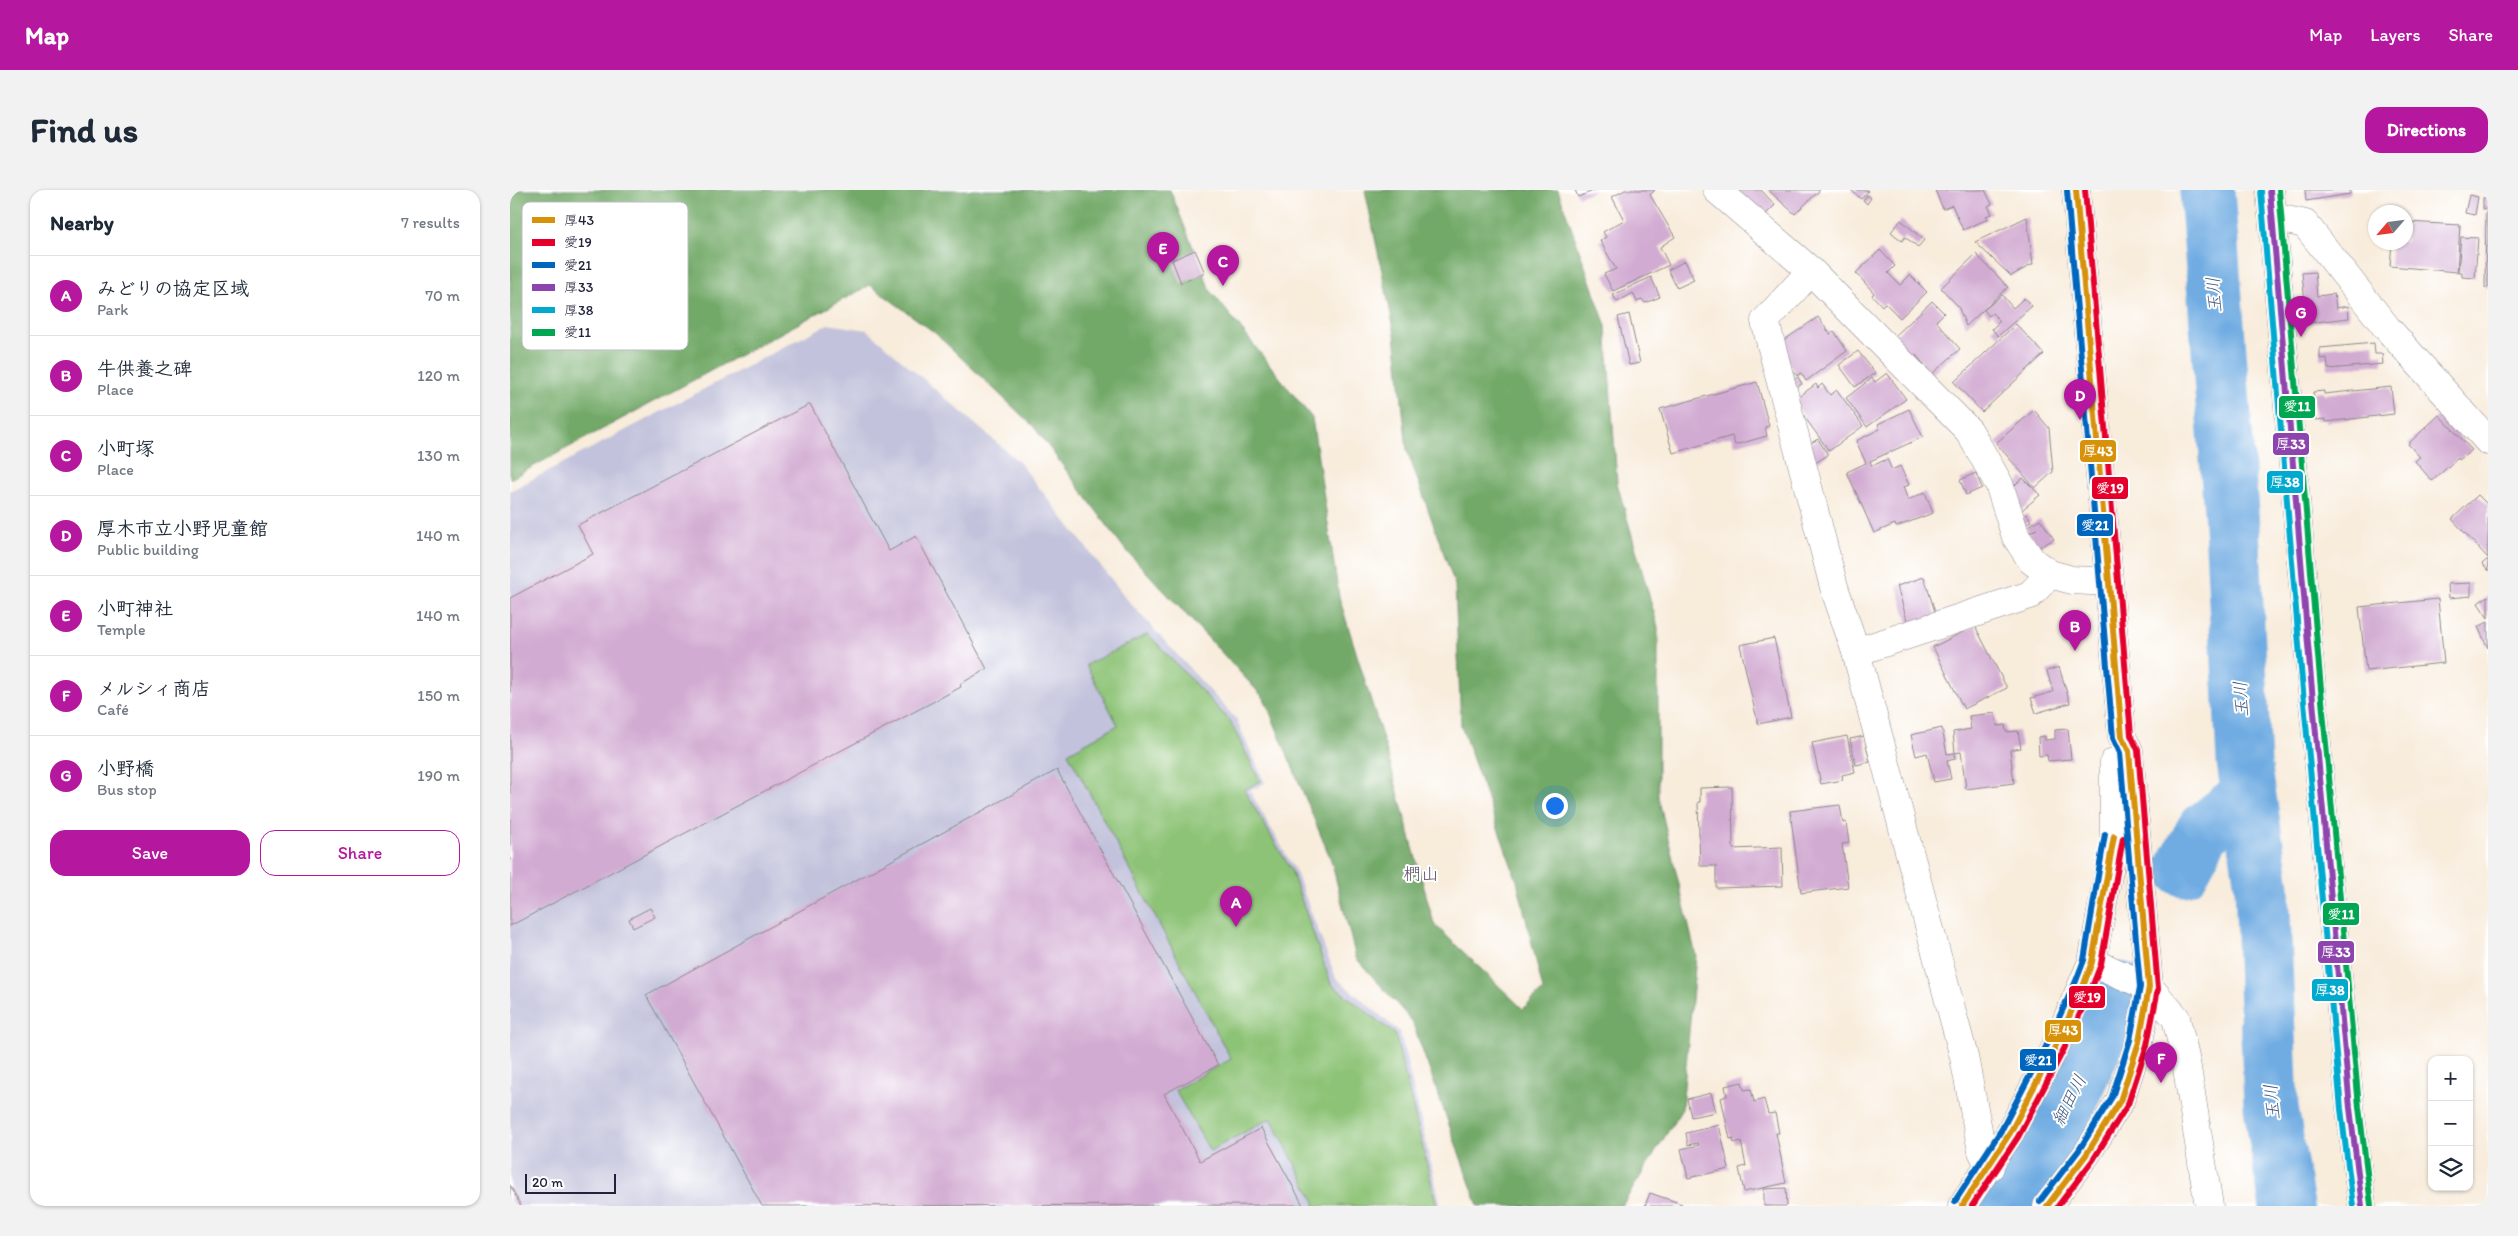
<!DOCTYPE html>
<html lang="en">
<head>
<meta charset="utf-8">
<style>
  :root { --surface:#fff; --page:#f2f2f3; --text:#1f2937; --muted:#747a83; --line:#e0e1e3; --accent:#b5179e }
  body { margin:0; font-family:Itim,"Klee One",sans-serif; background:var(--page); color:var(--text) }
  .controls { position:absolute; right:15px; bottom:15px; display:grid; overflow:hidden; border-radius:10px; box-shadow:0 1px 4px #0004 }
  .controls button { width:45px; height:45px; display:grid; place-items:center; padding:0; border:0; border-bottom:1px solid var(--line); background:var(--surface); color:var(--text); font:25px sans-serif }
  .compass { position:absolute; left:1858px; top:15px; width:45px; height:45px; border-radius:50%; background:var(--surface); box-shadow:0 1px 4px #0004; rotate:242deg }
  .scale { position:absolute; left:15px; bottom:12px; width:91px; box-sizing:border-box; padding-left:5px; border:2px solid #22223b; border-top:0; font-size:14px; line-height:18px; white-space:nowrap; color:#22223b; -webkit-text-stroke:4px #fff; paint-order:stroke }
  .you { position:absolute; left:1044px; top:615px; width:18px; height:18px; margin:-12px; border:4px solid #fff; border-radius:50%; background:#1a73e8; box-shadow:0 0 0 8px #1a73e833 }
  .badge { display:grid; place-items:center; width:32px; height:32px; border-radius:50%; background:var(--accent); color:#fff; font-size:16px; font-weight:700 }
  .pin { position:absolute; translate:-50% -41px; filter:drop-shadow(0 1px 2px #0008) }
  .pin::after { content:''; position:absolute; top:26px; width:18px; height:15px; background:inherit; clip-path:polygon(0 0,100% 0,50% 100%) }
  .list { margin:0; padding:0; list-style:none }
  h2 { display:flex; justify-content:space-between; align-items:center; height:65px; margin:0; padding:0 20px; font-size:21px }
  h2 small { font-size:16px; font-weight:400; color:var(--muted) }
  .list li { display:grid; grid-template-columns:32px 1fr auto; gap:15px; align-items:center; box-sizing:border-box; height:80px; padding:0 20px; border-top:1px solid var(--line) }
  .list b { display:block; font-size:19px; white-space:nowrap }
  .list p { margin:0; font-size:16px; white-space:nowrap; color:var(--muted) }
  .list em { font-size:16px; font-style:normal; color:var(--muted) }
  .actions { display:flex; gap:10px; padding:15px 20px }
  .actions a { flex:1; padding:11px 0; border:1px solid var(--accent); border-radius:15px; text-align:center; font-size:18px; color:var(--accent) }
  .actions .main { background:var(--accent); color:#fff }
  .icon { flex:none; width:28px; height:28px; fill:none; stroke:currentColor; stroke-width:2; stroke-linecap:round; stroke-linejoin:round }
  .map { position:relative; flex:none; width:1978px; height:1016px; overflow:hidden; border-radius:15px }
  header { display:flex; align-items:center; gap:30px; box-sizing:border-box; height:70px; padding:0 25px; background:var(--accent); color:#fff }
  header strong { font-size:24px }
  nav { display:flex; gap:28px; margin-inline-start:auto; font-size:18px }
  .intro { display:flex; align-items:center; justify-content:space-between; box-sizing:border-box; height:120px; padding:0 30px }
  h1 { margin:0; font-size:35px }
  .button { padding:12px 22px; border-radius:15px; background:var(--accent); color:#fff; font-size:18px; font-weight:700 }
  main { display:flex; gap:30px; padding:0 30px }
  aside { flex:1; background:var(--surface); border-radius:15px; box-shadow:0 1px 4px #0004 }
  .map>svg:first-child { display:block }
</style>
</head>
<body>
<header>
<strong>Map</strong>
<nav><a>Map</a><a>Layers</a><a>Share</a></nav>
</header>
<div class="intro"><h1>Find us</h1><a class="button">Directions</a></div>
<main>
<aside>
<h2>Nearby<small>7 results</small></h2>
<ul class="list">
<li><span class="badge">A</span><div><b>みどりの協定区域</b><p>Park</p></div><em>70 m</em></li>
<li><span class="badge">B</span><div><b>牛供養之碑</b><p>Place</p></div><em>120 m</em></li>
<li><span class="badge">C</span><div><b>小町塚</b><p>Place</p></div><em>130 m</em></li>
<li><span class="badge">D</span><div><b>厚木市立小野児童館</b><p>Public building</p></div><em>140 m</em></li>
<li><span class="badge">E</span><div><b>小町神社</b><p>Temple</p></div><em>140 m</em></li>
<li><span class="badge">F</span><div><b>メルシィ商店</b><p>Café</p></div><em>150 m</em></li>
<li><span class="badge">G</span><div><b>小野橋</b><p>Bus stop</p></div><em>190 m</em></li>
</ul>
<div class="actions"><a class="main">Save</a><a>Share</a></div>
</aside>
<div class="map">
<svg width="1978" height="1016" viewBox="0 0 1978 1016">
  <rect width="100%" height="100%" fill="#fff"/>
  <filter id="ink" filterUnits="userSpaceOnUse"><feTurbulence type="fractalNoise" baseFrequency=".02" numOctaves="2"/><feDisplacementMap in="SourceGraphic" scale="10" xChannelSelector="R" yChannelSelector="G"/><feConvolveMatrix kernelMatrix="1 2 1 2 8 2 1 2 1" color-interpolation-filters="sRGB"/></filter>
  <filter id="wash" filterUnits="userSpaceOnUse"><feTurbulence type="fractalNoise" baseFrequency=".0096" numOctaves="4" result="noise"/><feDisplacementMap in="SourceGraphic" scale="20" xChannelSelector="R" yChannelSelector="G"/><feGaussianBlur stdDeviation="1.12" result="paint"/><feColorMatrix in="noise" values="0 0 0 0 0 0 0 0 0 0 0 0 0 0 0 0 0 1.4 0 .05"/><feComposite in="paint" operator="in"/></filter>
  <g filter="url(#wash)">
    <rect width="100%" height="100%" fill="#f8ecdb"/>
    <!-- industrial -->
    <polygon fill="#c2c2dc" points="318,134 357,140 509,272 620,413 726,529 755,593 740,601 786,682 826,788 890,842 931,1016 0,1016 0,301"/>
    <!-- green -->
    <polygon fill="#8dc376" stroke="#587258" points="638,444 720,531 750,591 734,600 781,680 821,794 885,844 927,1016 803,1016 806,1014 761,928 700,961 665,900 721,869 558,563 608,535 576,475"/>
    <!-- forest -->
    <polygon fill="#72a967" stroke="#4a6651" points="0,0 660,0 700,100 802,228 829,407 876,559 924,734 1013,819 1033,800 1007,691 951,536 945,395 897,260 885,144 855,0 1048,0 1096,136 1107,293 1148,437 1148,606 1186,766 1172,919 1112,1016 968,1016 902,831 846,768 821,670 754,508 614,358 524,237 424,142 360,95 0,289"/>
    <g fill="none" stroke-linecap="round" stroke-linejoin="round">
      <!-- river -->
      <g stroke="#70ace2" stroke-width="55">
        <polyline points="1697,0 1722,336 1734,572 1752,697 1761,917 1777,1016"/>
        <polyline points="1673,679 1693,641 1738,605"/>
        <polyline points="1496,1016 1552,927 1611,799"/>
      </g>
    </g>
    <g id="blocks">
      <!-- building -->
      <g fill="#d2abd2">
        <polygon points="1065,0 1086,0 1068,7"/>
        <polygon points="1115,0 1145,0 1140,5 1165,47 1150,57 1159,75 1103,101 1094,84 1106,79 1090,51 1096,47 1093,42 1114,30 1102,7"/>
        <polygon points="1224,0 1251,0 1265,15 1254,26"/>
        <polygon points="1258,0 1310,0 1285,24"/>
        <polygon points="1341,0 1357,0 1358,1 1351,9"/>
        <polygon points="1425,0 1475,0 1482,14 1478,16 1482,24 1476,26 1478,29 1453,40 1442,15 1433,19"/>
        <polygon points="1795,0 1840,0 1840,4 1796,11"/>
        <polygon points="1357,5 1361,8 1357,14 1353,10"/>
        <polygon points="1959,5 1968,7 1965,25 1955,23"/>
        <rect x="1973" y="8" width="5" height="11"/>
        <polygon points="1976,22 1978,22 1978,98 1975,98"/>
        <polygon points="1517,27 1523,74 1501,86 1465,52"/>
        <polygon points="1391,30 1414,50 1408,57 1395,47 1392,51 1381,42"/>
        <polygon points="1897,32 1950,35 1947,82 1880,76 1882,52 1896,52"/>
        <polygon points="1951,47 1968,48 1965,88 1952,87 1952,82 1948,82"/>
        <polygon points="685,60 695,83 671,93 662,70"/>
        <polygon points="1370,60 1385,76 1378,83 1390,95 1400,85 1417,102 1390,128 1375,113 1372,116 1362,105 1364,103 1346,83"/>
        <polygon points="1466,64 1498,97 1456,136 1448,116 1431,98"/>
        <polygon points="1175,71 1184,90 1167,98 1158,80"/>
        <polygon points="1805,82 1807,106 1824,104 1826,118 1838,116 1839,128 1797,133 1792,83"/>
        <polygon points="1141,87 1150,107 1135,113 1132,109 1127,112 1123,103 1107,112 1103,105"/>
        <polygon points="1492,105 1503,118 1514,108 1522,116 1488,146 1482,139 1490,131 1482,123 1479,126 1474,120"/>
        <polygon points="1422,111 1434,123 1426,131 1450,159 1422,184 1406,165 1402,168 1383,148"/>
        <polygon points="1119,124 1130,173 1119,175 1108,127"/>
        <polygon points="1308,127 1320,144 1324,141 1337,161 1296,191 1291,183 1287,186 1267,155"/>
        <polygon points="1506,134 1534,164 1472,222 1444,192"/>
        <polygon points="1864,153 1865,164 1872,164 1873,174 1818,179 1817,168 1810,169 1810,158"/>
        <polygon points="1348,161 1365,183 1345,197 1329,175"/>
        <polygon points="1377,183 1396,209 1357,237 1336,208 1362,188 1365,192"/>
        <polygon points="1288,187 1292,194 1282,200 1278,194"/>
        <polygon points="1247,192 1259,236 1255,237 1257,246 1225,255 1222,246 1163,263 1150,219"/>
        <polygon points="1306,194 1308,198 1312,194 1320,205 1327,200 1353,236 1319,261 1283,211"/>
        <polygon points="1881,197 1884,224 1816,232 1816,229 1806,230 1803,202 1814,201 1814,204"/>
        <polygon points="300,214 379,361 406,346 477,479 450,494 451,497 0,736 0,408 83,364 68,335"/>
        <polygon points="1399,219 1413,247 1360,271 1362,276 1377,269 1382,280 1390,276 1399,295 1393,297 1398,310 1415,302 1423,323 1386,337 1385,334 1364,343 1337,282 1356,273 1346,251 1370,239 1368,234"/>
        <polygon points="1524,220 1539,238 1543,282 1525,298 1486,253"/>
        <polygon points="1929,225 1962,260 1949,270 1948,268 1922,291 1905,271 1910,267 1898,254"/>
        <polygon points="1308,249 1318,265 1305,273 1294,257"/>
        <polygon points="1466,283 1472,298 1456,305 1450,290"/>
        <polygon points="1513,288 1530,305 1512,320 1504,311 1499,300"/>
        <polygon points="1968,305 1978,315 1978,368 1942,329"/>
        <polygon points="1517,324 1521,331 1514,335 1510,328"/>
        <polygon points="1530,329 1544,349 1528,358 1519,343 1527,339 1519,342 1516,337"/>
        <polygon points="1978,369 1978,381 1972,374"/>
        <polygon points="1414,387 1427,428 1399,437 1387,396"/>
        <polygon points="1961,393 1961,406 1939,408 1938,394"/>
        <polygon points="1978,406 1978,428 1968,413"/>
        <polygon points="1928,409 1934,473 1856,481 1849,417"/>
        <polygon points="1978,432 1978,458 1968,437"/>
        <polygon points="1465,436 1497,498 1454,519 1423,457"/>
        <polygon points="1264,448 1281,527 1248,534 1230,455"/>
        <polygon points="1549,477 1560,513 1526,523 1521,508 1543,502 1537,481"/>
        <polygon points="1485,523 1487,536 1495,535 1496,542 1508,541 1511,558 1500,560 1504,593 1456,599 1451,562 1445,563 1443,542 1461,539 1459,526"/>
        <polygon points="1432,538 1437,564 1444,563 1445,569 1437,571 1441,589 1424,592 1417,563 1406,566 1401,545"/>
        <polygon points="1558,539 1561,569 1538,571 1537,565 1529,566 1528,547 1535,546 1535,550 1545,549 1545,540"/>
        <polygon points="1337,546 1345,582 1332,585 1333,590 1311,594 1302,553"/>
        <polygon points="1354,546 1360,572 1346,575 1340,549"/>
        <polygon points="547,580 708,875 654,904 690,971 751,938 793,1015 252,1016 136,805"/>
        <polygon points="1222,597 1223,659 1272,657 1273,696 1206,698 1206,676 1190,676 1188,612 1190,612 1190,598"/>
        <polygon points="1330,615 1333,633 1336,632 1339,653 1332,654 1338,697 1291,703 1280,621"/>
        <polygon points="140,718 145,727 123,738 119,729"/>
        <polygon points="1232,892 1234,900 1241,899 1244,912 1254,909 1258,924 1265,923 1269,943 1266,943 1276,993 1234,1002 1229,978 1236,976 1231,951 1224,953 1223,948 1220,949 1211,908 1217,906 1215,896"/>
        <polygon points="1201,903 1206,922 1181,927 1177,909"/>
        <polygon points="1209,935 1219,979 1178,988 1171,959 1189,955 1188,953 1178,955 1176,943"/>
        <polygon points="0,995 11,1016 0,1016"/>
        <polygon points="1276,998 1277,1016 1254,1016 1254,999"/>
        <polygon points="1140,1003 1172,1014 1171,1016 1135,1016"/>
      </g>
    </g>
  </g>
  <g filter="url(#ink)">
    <use href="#blocks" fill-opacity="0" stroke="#8d878b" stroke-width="1"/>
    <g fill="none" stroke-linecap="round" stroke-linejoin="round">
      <!-- minor casing -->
      <g stroke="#8d878b" stroke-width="29">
        <g id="minor">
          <polyline points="1207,0 1301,81 1459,241 1489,294 1506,347 1522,371 1540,384 1562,390 1598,392"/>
          <polyline points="1760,0 1800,478 1840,918 1852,1016"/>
          <polyline points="1763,27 1795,34 1877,138 1978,251"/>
          <polyline points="1301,81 1255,131 1324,397 1346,462 1454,867 1472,961 1480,977"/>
          <polyline points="1346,462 1520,405 1540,384"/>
          <polyline points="1582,772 1639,797 1666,828 1676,872 1699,1016"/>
          <polyline points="1452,1016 1500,943 1546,855 1582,772 1604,652 1604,572"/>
          <polyline points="1537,1016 1576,965 1610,911 1629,852 1639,797 1619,561 1612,547 1566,0"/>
        </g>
      </g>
      <!-- minor -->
      <use href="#minor" stroke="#fff" stroke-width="28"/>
      <!-- bus-1 casing -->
      <g stroke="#fff" stroke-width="10">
        <g id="bus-1">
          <polyline points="1452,1016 1500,943 1546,855 1574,794 1582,772 1604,646"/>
          <polyline points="1537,1016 1576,965 1610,911 1629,852 1639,797 1619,561 1612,547 1566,0"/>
        </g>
      </g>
      <!-- bus-2 casing -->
      <g stroke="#fff" stroke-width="10">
        <g id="bus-2">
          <polyline points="1462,1016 1508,947 1554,859 1582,797 1591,774 1613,648"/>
          <polyline points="1548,1016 1583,970 1618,914 1637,855 1648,799 1628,560 1621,545 1575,0"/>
        </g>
      </g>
      <!-- bus-3 casing -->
      <g stroke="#fff" stroke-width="10">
        <g id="bus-3">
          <polyline points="1445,1011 1492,939 1538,851 1566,791 1574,770 1595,644"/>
          <polyline points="1530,1011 1569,960 1602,907 1620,850 1630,797 1610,563 1603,548 1557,1"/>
        </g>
      </g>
      <!-- bus-4 casing -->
      <g stroke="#fff" stroke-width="10">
        <polyline id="bus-4" points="1760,0 1800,478 1840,918 1852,1016"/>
      </g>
      <!-- bus-5 casing -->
      <g stroke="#fff" stroke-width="10">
        <polyline id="bus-5" points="1751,1 1791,479 1831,919 1843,1016"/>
      </g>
      <!-- bus-6 casing -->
      <g stroke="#fff" stroke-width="10">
        <polyline id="bus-6" points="1769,0 1809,477 1849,917 1861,1015"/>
      </g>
      <!-- bus-1 -->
      <use href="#bus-1" stroke="#d79209" stroke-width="6"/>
      <!-- bus-2 -->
      <use href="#bus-2" stroke="#e4002b" stroke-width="6"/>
      <!-- bus-3 -->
      <use href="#bus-3" stroke="#0065bd" stroke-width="6"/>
      <!-- bus-4 -->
      <use href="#bus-4" stroke="#8e44ad" stroke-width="6"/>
      <!-- bus-5 -->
      <use href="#bus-5" stroke="#00a9ce" stroke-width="6"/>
      <!-- bus-6 -->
      <use href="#bus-6" stroke="#00a651" stroke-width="6"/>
    </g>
  </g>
  <g text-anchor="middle" stroke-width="4" stroke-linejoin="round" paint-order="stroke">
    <!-- water labels -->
    <g font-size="18" font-style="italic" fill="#41597e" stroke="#fff">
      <text transform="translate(1704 105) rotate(-94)" y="6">玉川</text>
      <text transform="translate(1731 509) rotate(-93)" y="6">玉川</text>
      <text transform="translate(1559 910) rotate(-63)" y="6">細田川</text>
      <text transform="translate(1762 912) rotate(-95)" y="6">玉川</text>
    </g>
    <!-- neighbourhood labels -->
    <g font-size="18" fill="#605270" stroke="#fff">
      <text x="911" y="690">椚山</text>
    </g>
  </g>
  <!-- legend -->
  <rect x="12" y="12" width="166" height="148" rx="8" fill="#fff" stroke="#bdbdc4" stroke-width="1"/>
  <rect x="22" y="27" width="23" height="6" fill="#d79209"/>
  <rect x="22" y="49" width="23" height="7" fill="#e4002b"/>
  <rect x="22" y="72" width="23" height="6" fill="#0065bd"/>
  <rect x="22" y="94" width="23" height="7" fill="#8e44ad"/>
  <rect x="22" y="117" width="23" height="6" fill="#00a9ce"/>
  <rect x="22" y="139" width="23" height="7" fill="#00a651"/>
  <g font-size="14" fill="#22223b">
    <text x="54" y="35">厚43</text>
    <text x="54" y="57">愛19</text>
    <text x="54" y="80">愛21</text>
    <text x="54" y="102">厚33</text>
    <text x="54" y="125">厚38</text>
    <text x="54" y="147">愛11</text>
  </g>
  <g stroke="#fff" stroke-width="2">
    <rect x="1768" y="205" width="38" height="24" rx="5" fill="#00a651"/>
    <rect x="1762" y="242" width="38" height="24" rx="5" fill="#8e44ad"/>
    <rect x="1569" y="249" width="38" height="24" rx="5" fill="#d79209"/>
    <rect x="1756" y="280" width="38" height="24" rx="5" fill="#00a9ce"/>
    <rect x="1581" y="286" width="38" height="24" rx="5" fill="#e4002b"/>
    <rect x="1566" y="323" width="38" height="24" rx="5" fill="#0065bd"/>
    <rect x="1812" y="712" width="38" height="24" rx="5" fill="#00a651"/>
    <rect x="1807" y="750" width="38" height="24" rx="5" fill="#8e44ad"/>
    <rect x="1801" y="788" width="38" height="24" rx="5" fill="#00a9ce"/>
    <rect x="1558" y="795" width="38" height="24" rx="5" fill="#e4002b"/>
    <rect x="1534" y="829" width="38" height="24" rx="5" fill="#d79209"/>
    <rect x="1509" y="858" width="38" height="24" rx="5" fill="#0065bd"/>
  </g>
  <g font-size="14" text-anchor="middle" font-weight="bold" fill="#fff">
    <text x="1787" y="221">愛11</text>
    <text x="1781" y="259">厚33</text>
    <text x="1588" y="266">厚43</text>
    <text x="1775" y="297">厚38</text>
    <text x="1600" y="303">愛19</text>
    <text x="1585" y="340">愛21</text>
    <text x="1831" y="729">愛11</text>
    <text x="1826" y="767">厚33</text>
    <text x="1820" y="805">厚38</text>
    <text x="1577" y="812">愛19</text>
    <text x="1553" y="845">厚43</text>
    <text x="1528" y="875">愛21</text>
  </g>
</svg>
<div class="controls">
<button>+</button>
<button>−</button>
<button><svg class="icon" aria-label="layers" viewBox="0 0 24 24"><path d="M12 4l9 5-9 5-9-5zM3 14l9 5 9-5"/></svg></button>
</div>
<svg class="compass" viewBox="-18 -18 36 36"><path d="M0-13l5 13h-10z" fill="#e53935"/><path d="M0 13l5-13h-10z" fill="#747a83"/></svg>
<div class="scale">20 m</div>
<div class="you"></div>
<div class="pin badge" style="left:726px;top:737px">A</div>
<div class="pin badge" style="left:1565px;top:461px">B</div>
<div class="pin badge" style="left:713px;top:96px">C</div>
<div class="pin badge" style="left:1570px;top:230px">D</div>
<div class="pin badge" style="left:653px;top:83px">E</div>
<div class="pin badge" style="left:1651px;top:893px">F</div>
<div class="pin badge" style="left:1791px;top:147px">G</div>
</div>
</main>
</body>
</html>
